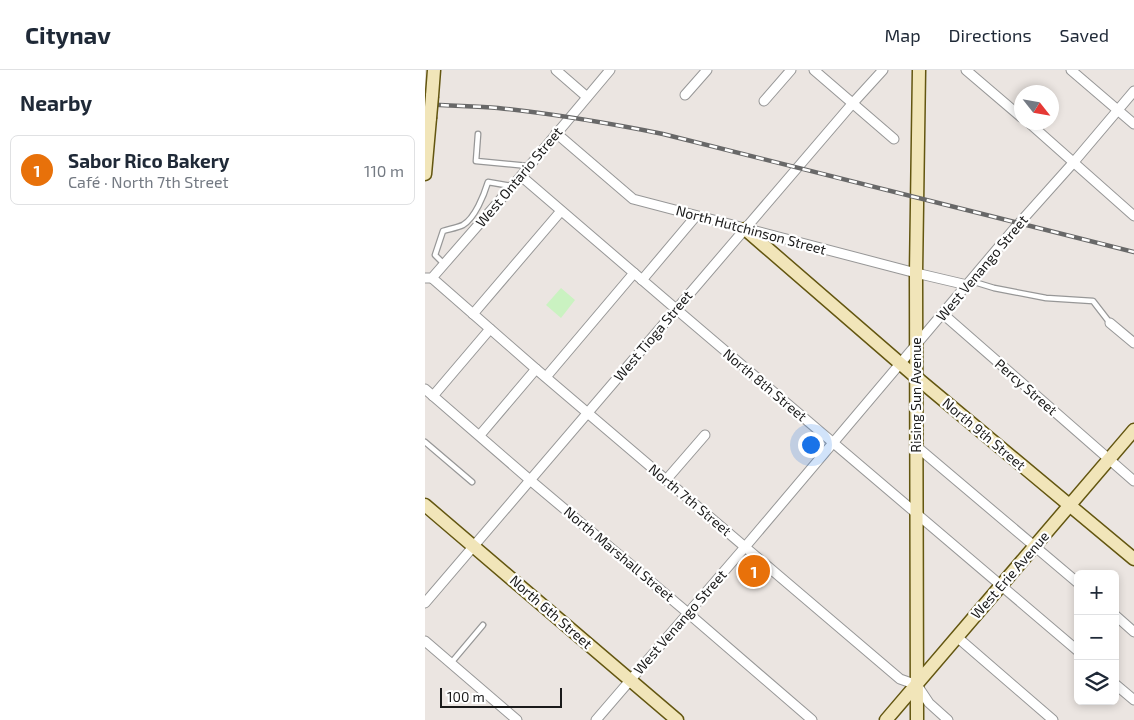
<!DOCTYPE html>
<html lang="en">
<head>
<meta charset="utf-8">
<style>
  :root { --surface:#fff; --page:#f6f6f7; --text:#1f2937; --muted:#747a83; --line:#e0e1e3; --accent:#b0153e }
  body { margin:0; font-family:"Exo 2",sans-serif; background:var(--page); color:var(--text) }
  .controls { position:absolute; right:15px; bottom:15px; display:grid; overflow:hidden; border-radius:8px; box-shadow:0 2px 8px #0003 }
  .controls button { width:45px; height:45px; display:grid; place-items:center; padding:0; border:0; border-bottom:1px solid var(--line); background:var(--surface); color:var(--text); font:25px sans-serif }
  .compass { position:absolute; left:589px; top:15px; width:45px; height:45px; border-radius:50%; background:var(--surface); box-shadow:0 2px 8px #0003; rotate:121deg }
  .scale { position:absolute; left:15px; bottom:12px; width:122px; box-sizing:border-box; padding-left:5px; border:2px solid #1a1a1a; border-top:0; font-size:14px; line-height:18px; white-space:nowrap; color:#1a1a1a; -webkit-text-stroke:4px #fff; paint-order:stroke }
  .you { position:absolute; left:385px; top:374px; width:18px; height:18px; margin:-12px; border:4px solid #fff; border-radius:50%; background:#1a73e8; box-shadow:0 0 0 8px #1a73e833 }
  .badge { display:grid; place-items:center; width:32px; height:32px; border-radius:50%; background:var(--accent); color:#fff; font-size:16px; font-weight:700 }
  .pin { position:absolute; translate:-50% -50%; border:2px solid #fff; box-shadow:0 1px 5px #0006 }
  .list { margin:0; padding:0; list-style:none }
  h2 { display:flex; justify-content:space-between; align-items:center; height:65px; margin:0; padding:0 20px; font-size:21px }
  h2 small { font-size:16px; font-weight:400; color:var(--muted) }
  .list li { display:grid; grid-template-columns:32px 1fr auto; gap:15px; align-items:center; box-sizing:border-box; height:70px; margin:0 10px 10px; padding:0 10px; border:1px solid var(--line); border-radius:8px }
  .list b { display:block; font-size:19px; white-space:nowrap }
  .list p { margin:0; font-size:16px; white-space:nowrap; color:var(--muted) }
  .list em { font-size:16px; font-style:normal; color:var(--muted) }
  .icon { flex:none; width:28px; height:28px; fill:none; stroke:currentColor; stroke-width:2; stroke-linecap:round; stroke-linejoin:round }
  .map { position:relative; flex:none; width:709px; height:650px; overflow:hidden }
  header { display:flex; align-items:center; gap:30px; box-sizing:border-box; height:70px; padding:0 25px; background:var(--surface); border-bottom:1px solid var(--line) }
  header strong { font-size:24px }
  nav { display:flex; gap:28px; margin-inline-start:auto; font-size:18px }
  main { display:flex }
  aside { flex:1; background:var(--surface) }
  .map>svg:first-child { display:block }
</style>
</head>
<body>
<header>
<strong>Citynav</strong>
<nav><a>Map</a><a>Directions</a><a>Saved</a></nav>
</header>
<main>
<aside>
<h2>Nearby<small></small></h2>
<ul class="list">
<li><span class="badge" style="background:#e8710a">1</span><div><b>Sabor Rico Bakery</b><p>Café · North 7th Street</p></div><em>110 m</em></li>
</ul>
</aside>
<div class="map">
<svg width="709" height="650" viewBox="0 0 709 650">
  <rect width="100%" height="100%" fill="#ebe5e1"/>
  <!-- park -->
  <polygon fill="#caf2c1" points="136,218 150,230 136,248 121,235"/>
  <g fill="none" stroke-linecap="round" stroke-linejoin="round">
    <!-- lane casing -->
    <g stroke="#979797" stroke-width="7">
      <g id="lane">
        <polyline points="53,64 51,91 103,96"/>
        <path d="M19,194L10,185L18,161C24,159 32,158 38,155C50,148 59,125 63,112L86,116"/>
        <polyline points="546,211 569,218 621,228 668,231 685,253"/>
        <polyline points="0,372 47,412"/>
        <polyline points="26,593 58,555"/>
      </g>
    </g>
    <!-- street casing -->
    <g stroke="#979797" stroke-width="11">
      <g id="street">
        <polyline points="131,0 162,27"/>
        <polyline points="389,0 469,69"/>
        <polyline points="541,0 596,47"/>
        <polyline points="646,0 709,54"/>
        <polyline points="260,25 282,0"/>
        <polyline points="339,31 366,0"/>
        <polyline points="603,52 709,146"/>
        <polyline points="131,63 208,129 491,203 542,215"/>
        <polyline points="96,106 251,239 653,581"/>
        <polyline points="0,208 7,208 96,106 185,0"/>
        <polyline points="7,208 111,299 475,609 492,615 504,633 523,650"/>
        <polyline points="217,210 271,146"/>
        <polyline points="48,244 136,141"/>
        <polyline points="518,244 709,411"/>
        <polyline points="685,253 709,273"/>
        <polyline points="121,307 209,203"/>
        <polyline points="0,319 105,410 263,543 387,650"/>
        <polyline points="8,326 65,259"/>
        <polyline points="55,365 111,299"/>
        <polyline points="491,376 653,513"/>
        <polyline points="241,410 280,365"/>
        <polyline points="0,533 320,159 427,34 458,0"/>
        <polyline points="690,545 709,562"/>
        <polyline points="532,567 628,650"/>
        <polyline points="0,571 92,650"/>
        <polyline points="690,614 709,630"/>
        <polyline points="171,650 320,477 589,159 648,93 709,21"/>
      </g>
    </g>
    <!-- secondary casing -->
    <g stroke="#635610" stroke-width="15">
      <g id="secondary">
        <polyline points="7,26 9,0"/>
        <polyline points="0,104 5,48"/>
        <polyline points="320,159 492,308 709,489"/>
        <polyline points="0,435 252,650"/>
        <polyline points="461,650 709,360"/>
        <polyline points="492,650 491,203 494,0"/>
      </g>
    </g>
    <!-- lane -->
    <use href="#lane" stroke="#fff" stroke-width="4.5"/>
    <!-- street -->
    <use href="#street" stroke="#fff" stroke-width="9"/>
    <!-- secondary -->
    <use href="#secondary" stroke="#f1e5b9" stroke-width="12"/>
    <!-- rail casing -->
    <g stroke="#686868" stroke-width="4.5">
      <path id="rail" d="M0,34C24,36 49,36 73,38C129,44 183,53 238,64L709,182"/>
    </g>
    <!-- rail -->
    <use href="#rail" stroke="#fff" stroke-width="2.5" stroke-dasharray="8" stroke-linecap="butt"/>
    <!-- secondary-bridge casing -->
    <g stroke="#635610" stroke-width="15" stroke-linecap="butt">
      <polyline id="secondary-bridge" points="5,48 7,26"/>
    </g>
    <!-- secondary-bridge -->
    <use href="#secondary-bridge" stroke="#f1e5b9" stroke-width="12"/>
  </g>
  <g text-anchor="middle" stroke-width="4.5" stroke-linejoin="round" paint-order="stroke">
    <!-- street labels -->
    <g font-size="14" fill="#1a1a1a" stroke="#fff">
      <text transform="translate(94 107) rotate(-50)" y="5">West Ontario Street</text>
      <text transform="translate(326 160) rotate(15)" y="5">North Hutchinson Street</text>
      <text transform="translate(557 198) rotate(-50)" y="5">West Venango Street</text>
      <text transform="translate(228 266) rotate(-50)" y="5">West Tioga Street</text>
      <text transform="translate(340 315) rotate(40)" y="5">North 8th Street</text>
      <text transform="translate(601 317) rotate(41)" y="5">Percy Street</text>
      <text transform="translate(491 325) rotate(-90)" y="5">Rising Sun Avenue</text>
      <text transform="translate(559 364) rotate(40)" y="5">North 9th Street</text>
      <text transform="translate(265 430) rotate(40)" y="5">North 7th Street</text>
      <text transform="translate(194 484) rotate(40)" y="5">North Marshall Street</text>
      <text transform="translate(585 505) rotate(-49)" y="5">West Erie Avenue</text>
      <text transform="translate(126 542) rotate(41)" y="5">North 6th Street</text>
      <text transform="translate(255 552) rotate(-49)" y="5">West Venango Street</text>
    </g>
  </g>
</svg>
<div class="controls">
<button>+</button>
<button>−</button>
<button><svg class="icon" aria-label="layers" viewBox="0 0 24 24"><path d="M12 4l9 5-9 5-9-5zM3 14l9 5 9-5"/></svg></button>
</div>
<svg class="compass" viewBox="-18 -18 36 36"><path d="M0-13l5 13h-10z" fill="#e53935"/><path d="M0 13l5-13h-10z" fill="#747a83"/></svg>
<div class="scale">100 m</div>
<div class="you"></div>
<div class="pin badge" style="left:329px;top:501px;background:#e8710a">1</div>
</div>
</main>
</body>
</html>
